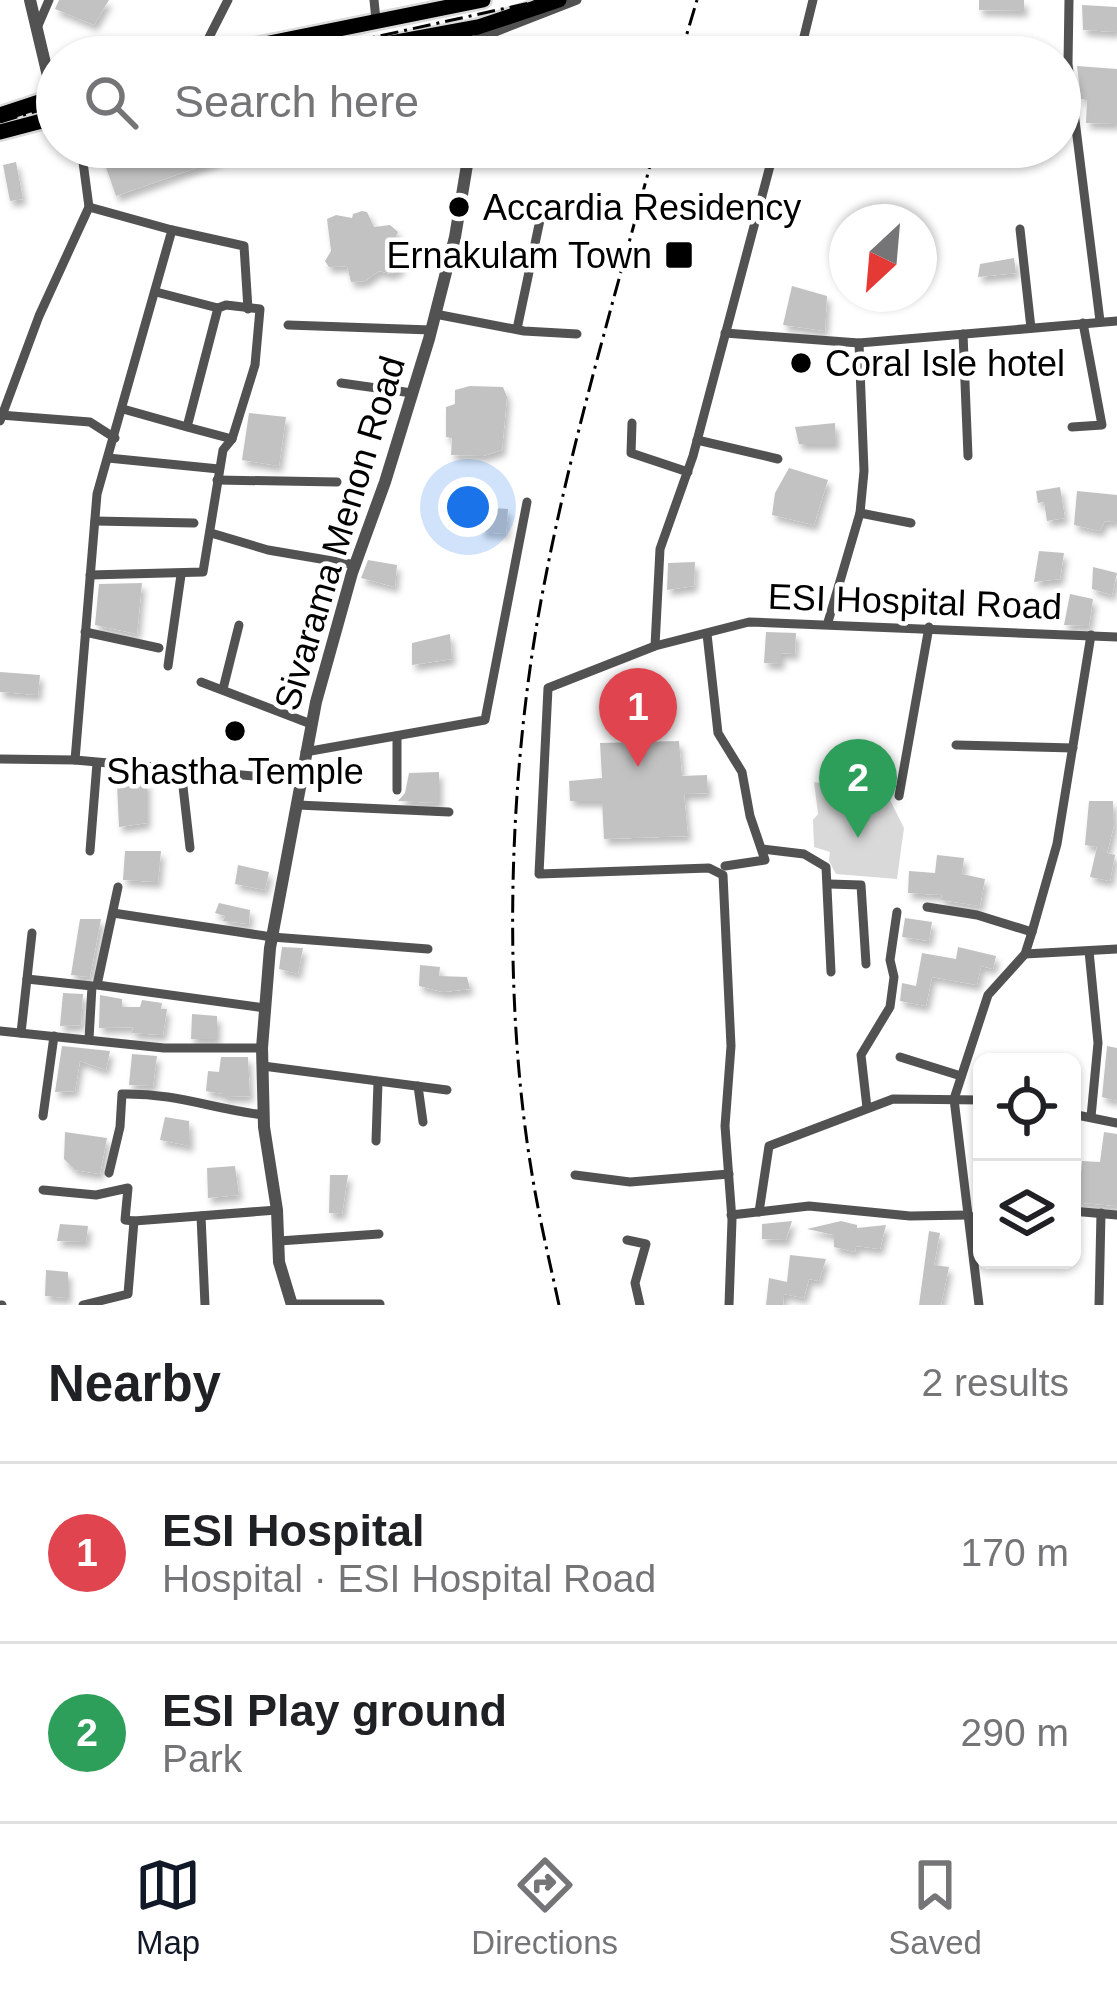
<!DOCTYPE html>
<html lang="en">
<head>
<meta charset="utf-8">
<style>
  :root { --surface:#fff; --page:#f6f6f6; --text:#202124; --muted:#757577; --line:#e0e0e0; --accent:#111827 }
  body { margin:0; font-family:Arial,sans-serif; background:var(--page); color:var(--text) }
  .controls { position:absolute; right:36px; bottom:36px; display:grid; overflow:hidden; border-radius:18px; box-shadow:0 3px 9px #0004 }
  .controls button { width:108px; height:108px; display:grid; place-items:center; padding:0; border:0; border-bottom:3px solid var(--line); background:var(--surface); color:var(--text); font:60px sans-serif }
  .compass { position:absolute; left:829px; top:204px; width:108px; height:108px; border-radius:50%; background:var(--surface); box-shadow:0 3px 9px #0004; rotate:206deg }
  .you { position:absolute; left:468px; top:507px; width:42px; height:42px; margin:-30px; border:9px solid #fff; border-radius:50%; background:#1a73e8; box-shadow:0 0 0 18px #1a73e833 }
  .badge { display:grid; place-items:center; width:78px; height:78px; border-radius:50%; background:var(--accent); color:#fff; font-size:39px; font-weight:700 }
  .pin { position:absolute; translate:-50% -99px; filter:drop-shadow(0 3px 6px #0008) }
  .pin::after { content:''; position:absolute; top:63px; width:42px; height:36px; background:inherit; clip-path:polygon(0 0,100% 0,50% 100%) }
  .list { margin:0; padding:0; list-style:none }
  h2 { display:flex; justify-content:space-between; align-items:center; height:156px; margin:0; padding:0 48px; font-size:51px }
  h2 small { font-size:39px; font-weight:400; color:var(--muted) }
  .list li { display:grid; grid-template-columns:78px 1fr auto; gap:36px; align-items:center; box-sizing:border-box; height:180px; padding:0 48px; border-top:3px solid var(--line) }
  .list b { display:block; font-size:45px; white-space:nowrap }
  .list p { margin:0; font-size:39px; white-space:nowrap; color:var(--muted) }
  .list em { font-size:39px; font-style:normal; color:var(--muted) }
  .icon { flex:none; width:66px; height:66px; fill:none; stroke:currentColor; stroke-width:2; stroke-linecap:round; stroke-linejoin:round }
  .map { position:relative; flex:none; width:1117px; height:1305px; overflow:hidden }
  .search { position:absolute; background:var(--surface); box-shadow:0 3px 9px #0004; left:36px; right:36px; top:36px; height:132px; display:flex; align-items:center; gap:30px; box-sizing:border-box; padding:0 42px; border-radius:66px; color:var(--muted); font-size:45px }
  .sheet { height:516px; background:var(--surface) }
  nav { display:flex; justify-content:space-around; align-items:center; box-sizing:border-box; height:168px; border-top:3px solid var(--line); background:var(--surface); font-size:33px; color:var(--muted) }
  nav a { display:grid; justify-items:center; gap:6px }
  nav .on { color:var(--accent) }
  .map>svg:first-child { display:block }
</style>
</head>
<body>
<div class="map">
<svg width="1117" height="1305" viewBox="0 0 1117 1305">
  <defs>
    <filter id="shadow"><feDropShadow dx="3.5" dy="6" stdDeviation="3" flood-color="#0004"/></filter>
  </defs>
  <rect width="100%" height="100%" fill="#fff"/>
  <!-- green -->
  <polygon fill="#d9d9d9" points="814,782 888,796 904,828 897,879 836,874 829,861 830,852 814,847 813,820 818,814"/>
  <!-- building -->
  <g fill="#c2c2c2" filter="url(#shadow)">
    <polygon points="59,0 109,0 94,25 55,9"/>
    <polygon points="979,0 1024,0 1024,11 979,10"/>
    <polygon points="1082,5 1117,7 1117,32 1083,30"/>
    <polygon points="467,41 468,57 427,57 431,48"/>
    <polygon points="1077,66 1117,69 1117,124 1086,123 1087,100 1081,99"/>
    <polygon points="126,147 214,147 219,160 116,196 102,156"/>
    <polygon points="16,162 23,199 10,201 3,165"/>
    <polygon points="362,211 367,212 374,227 390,225 398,232 389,251 401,256 401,269 391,274 379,271 365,281 351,282 347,266 329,267 325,261 331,251 327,219 336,215 352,218 353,214"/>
    <polygon points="1014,258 1016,273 978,277 980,264"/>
    <polygon points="792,286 827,296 825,331 783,325"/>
    <polygon points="470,386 503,387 507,397 502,450 483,456 451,455 452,438 446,437 446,407 455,404 455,390"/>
    <polygon points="249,413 286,417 279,466 242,460"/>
    <polygon points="835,423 836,444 799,444 795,427"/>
    <polygon points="789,468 828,480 814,525 772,515 775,493"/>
    <polygon points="1060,487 1065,518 1047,521 1044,502 1038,503 1036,491"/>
    <polygon points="1077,491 1117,495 1117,522 1105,521 1100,531 1074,525"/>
    <polygon points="480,507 508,509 506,534 481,532"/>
    <polygon points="1039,551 1064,553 1060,579 1034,582"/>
    <polygon points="368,560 397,565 395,587 361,578"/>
    <polygon points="695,562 694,586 667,590 668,563"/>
    <polygon points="1093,567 1117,573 1112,595 1092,589"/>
    <polygon points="142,583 137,634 95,625 99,584"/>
    <polygon points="1070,594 1093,599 1089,626 1064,625"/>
    <polygon points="766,632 796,633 795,654 781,653 781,664 764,663"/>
    <polygon points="450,634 452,659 412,665 412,643"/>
    <polygon points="0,672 40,675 38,695 0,692"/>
    <polygon points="679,741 682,776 707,775 708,793 684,794 688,836 604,839 602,801 570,801 569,781 602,778 600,743"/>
    <polygon points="439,772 439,803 398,801 405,793 409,773"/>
    <polygon points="147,781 147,823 119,827 117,784"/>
    <polygon points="1089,801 1113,801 1114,825 1107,853 1115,855 1110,881 1090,877 1097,847 1085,845"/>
    <polygon points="125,851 161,851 158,882 123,880"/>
    <polygon points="937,855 964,858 962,874 985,879 980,906 941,900 942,895 908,893 909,871 935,873"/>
    <polygon points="238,865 269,872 265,890 235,884"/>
    <polygon points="219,903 250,910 249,924 223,921 225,916 215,913"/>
    <polygon points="905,918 932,922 929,941 902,937"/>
    <polygon points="80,919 101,919 90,977 71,975"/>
    <polygon points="282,947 303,948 298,974 279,969"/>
    <polygon points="958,947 996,956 993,969 981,966 977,985 932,977 926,1006 900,1001 902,983 916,986 922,953 956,959"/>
    <polygon points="420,965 440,967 439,976 467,977 470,989 443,992 419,986"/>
    <polygon points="63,993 83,994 81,1025 60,1026"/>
    <polygon points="100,995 122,999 122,1007 140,1007 142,1000 162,1003 161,1009 167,1009 163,1035 132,1033 133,1027 99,1028"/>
    <polygon points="192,1014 217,1016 217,1039 191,1039"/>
    <polygon points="62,1046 110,1051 106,1070 80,1061 75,1091 55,1092"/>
    <polygon points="1107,1046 1117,1048 1117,1101 1102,1097"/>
    <polygon points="132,1054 157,1056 153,1086 129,1085"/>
    <polygon points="221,1057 248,1057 250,1096 223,1097 223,1094 206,1091 208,1071 219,1072"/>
    <polygon points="165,1117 189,1121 190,1146 160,1140"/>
    <polygon points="65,1132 107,1138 100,1174 75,1170 64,1159"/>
    <polygon points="1104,1132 1117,1134 1117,1206 1072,1202 1072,1184 1080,1185 1082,1161 1100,1162"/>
    <polygon points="235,1166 239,1195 208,1198 207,1168"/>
    <polygon points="330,1175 348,1175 342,1214 329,1213"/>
    <polygon points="792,1221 786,1240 762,1239 762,1224"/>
    <polygon points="841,1221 857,1225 857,1228 886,1225 880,1249 856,1246 855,1252 834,1247 834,1235 807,1229"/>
    <polygon points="60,1224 88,1226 86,1242 57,1241"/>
    <polygon points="929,1231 940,1233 934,1265 949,1267 941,1305 919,1305"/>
    <polygon points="790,1255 826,1259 819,1281 809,1279 804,1298 784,1294 783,1305 766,1305 769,1278 787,1282"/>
    <polygon points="46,1270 68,1272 68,1298 45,1296"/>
  </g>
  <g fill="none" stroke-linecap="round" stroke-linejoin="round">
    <!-- primary casing -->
    <g stroke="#dbdbdb" stroke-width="20">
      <g id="primary">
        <polyline points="200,57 483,0"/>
        <polyline points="315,57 478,27 559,0"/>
        <polyline points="0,115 57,96"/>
        <polyline points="0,132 57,117"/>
      </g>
    </g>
    <!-- minor -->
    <g stroke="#525252" stroke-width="9">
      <polyline points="374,0 376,20"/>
      <polyline points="1069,0 1068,64 1100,321"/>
      <polyline points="37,28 49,0"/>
      <polyline points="479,34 480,38 577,0"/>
      <polyline points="801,51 829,57"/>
      <polyline points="199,57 228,0"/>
      <polyline points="799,57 813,0"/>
      <polyline points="378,151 468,163"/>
      <polyline points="1020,229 1031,328"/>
      <polyline points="172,230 244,246 248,309"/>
      <polyline points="156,292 218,308"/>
      <polyline points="435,314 524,331 577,334"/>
      <polyline points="288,325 431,330"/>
      <polyline points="517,329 540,220"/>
      <polyline points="725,333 859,343 1117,321"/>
      <polyline points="963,334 968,456"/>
      <polyline points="341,383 412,393"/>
      <polyline points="123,409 187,427 218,308 226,305 260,309 255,365 232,439 187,427"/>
      <polyline points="0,415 90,422 115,438"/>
      <polyline points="0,421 39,316 89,207 81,147"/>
      <polyline points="632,423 631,453 688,472"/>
      <polyline points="1072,427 1102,425 1083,323"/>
      <polyline points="697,440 778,459"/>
      <polyline points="108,458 219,469"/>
      <polyline points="217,480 337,482"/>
      <polyline points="860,513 911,523"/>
      <polyline points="95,521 194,523"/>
      <polyline points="211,533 268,550 356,565"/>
      <polyline points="90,575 203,572 223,450 232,439"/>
      <polyline points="828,622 860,513 864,471 859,343"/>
      <polyline points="85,632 159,648"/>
      <polyline points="707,634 718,733 742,772 750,816 765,860 725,866"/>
      <polyline points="655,646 660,549 693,456 775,147"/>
      <polyline points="168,666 181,575"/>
      <polyline points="201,682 311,724"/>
      <polyline points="223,689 239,625"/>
      <polyline points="397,736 397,790"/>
      <polyline points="956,745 1073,748"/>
      <polyline points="305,752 485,720 527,502"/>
      <polyline points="0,759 75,760 299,780"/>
      <polyline points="75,760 97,494 172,230 89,207"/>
      <polyline points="181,769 190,848"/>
      <polyline points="899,796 929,627"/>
      <polyline points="298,805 449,812"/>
      <polyline points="762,849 804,854 826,867 831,972"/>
      <polyline points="90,851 97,763"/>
      <polyline points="829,884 861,885 866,964"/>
      <polyline points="118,887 97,985 265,1008"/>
      <polyline points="927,907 977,915 1032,932"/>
      <polyline points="113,913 272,937 428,949"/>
      <polyline points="1089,951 1098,1043 1091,1117"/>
      <polyline points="1025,954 1117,949"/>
      <polyline points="27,979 92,986 89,1039"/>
      <polyline points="0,1031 164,1048 262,1048"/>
      <polyline points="21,1033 32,933"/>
      <polyline points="900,1057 961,1076"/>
      <polyline points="263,1066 447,1090"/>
      <polyline points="418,1086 423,1122"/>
      <polyline points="867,1108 861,1055 890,1007 894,977 890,960 897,912"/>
      <polyline points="1072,1114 1117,1123"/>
      <polyline points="43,1116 54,1036"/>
      <polyline points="376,1141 378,1082"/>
      <path d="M109,1173L120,1127L122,1094C177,1093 212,1109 264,1115"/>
      <polyline points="575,1175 630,1182 729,1174"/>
      <polyline points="43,1190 96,1195 128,1188 125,1220 134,1221"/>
      <polyline points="1072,1211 1117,1215"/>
      <polyline points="759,1212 769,1146 893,1099 982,1100"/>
      <polyline points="731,1215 809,1206 910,1216 969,1215"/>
      <polyline points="201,1216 205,1305"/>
      <polyline points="627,1240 646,1244 635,1283 640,1305"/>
      <polyline points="279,1241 379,1234"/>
      <polyline points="292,1304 380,1304"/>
      <polyline points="0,1305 2,1305"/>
      <polyline points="83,1305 128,1294 134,1221 277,1210"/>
      <polyline points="729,1305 732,1220 725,1126 731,1046 723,875 709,868 539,874 548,688 655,646 749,622 1117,637"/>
      <polyline points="979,1305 954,1099 988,995 1025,954 1032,932 1057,844 1091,635"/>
      <polyline points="1099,1305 1101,1213"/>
    </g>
    <!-- tertiary -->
    <g stroke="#525252" stroke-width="12">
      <polyline points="30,0 53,97"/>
      <polyline points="479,57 480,38"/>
      <polyline points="292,1305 279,1262 277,1210 264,1127 262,1048 270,948 316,702 352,573 385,482 429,339 455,237 470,147"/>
    </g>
    <!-- primary -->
    <use href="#primary" stroke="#000" stroke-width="15"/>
    <!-- rail -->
    <g stroke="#000" stroke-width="3" stroke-dasharray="18 6 3 6" stroke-linecap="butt">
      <polyline points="284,57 543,0"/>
      <polyline points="680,57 697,0"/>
      <polyline points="0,122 57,105"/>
      <path d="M559,1305C550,1263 540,1222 533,1180C501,995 508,764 545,580C573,435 617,290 655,147"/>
    </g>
  </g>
  <!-- markers -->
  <g fill="#000" stroke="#fff" stroke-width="4.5">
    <circle cx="459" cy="207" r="12"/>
    <rect x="664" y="240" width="30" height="30" rx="6"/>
    <circle cx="801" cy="363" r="12"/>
    <circle cx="235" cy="731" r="12"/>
  </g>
  <g text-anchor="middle" stroke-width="9" stroke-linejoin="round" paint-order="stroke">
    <!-- poi labels -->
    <g font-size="36" fill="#000" stroke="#fff" text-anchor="start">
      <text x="483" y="220">Accardia Residency</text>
      <text x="652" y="268" text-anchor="end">Ernakulam Town</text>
      <text x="825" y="376">Coral Isle hotel</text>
      <text x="235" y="784" text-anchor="middle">Shastha Temple</text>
    </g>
    <!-- street labels -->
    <g font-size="36" fill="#000" stroke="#fff">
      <text transform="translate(339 533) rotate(-73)" y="13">Sivarama Menon Road</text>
      <text transform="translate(915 601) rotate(2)" y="13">ESI Hospital Road</text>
    </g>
  </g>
</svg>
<div class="controls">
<button><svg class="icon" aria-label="locate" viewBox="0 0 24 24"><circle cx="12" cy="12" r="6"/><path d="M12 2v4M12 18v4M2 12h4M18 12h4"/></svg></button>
<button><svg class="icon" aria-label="layers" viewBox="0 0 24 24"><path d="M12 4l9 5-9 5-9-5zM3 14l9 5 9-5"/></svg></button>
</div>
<svg class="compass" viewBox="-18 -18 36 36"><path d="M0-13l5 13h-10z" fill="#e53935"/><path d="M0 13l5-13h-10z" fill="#757577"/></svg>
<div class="you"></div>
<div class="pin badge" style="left:638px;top:767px;background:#e0444e">1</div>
<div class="pin badge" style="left:858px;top:838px;background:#2e9e5b">2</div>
<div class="search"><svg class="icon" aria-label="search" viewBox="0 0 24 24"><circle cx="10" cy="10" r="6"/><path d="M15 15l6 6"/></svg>Search here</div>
</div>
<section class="sheet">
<h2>Nearby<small>2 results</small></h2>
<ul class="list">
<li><span class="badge" style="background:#e0444e">1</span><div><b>ESI Hospital</b><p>Hospital · ESI Hospital Road</p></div><em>170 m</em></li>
<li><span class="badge" style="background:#2e9e5b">2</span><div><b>ESI Play ground</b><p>Park</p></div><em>290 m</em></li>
</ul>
</section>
<nav>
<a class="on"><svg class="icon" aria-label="map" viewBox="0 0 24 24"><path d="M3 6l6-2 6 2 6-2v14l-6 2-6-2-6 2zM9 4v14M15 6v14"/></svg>Map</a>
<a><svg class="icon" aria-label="directions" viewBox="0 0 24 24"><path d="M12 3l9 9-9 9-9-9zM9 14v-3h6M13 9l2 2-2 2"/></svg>Directions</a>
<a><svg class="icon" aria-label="saved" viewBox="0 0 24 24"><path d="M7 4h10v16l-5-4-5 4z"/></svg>Saved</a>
</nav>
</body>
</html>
